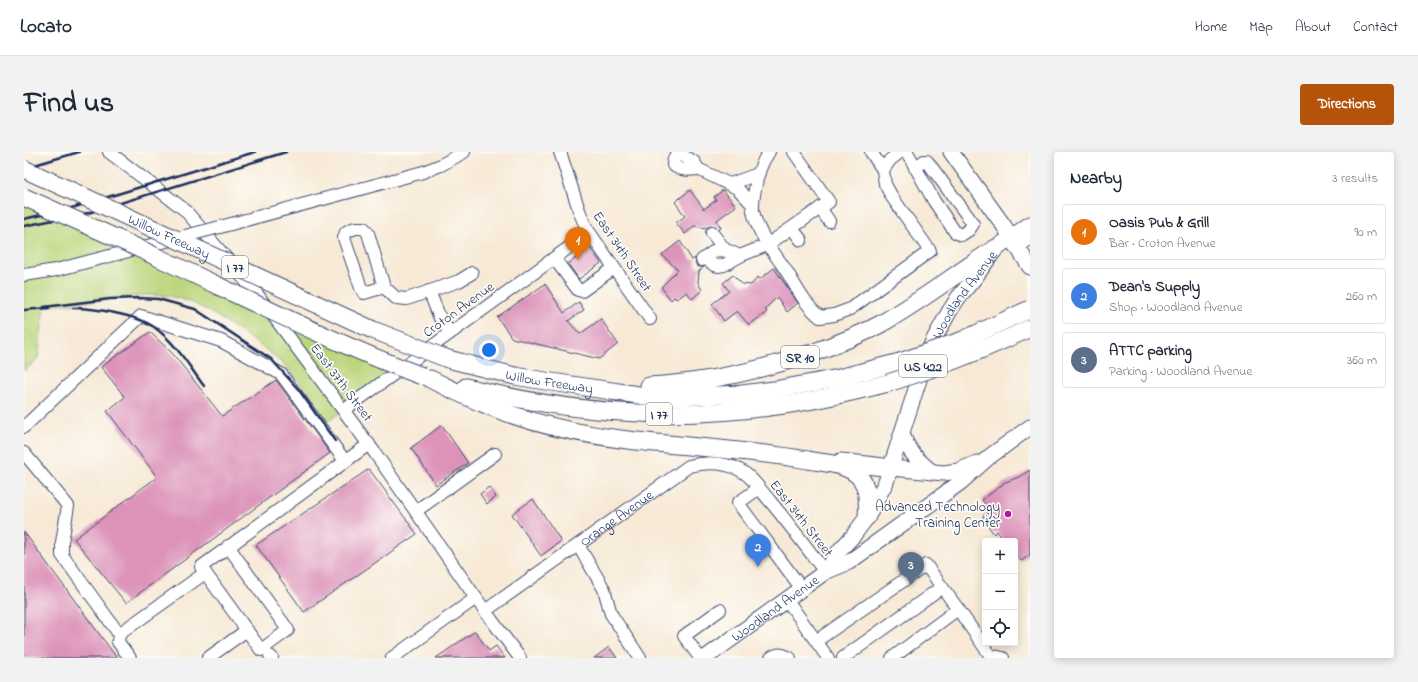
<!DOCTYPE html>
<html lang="en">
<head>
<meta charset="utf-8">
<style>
  :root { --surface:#fff; --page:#f2f2f3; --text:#1f2937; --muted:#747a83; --line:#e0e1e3; --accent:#b45309 }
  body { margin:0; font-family:"Indie Flower",sans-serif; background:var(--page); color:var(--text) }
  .controls { position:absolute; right:12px; bottom:12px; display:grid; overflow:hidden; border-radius:4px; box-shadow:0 2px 10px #0003 }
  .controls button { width:36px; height:36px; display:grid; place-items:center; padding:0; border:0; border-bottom:1px solid var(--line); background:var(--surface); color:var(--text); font:20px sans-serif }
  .you { position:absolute; left:465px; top:198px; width:14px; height:14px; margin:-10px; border:3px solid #fff; border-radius:50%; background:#1a73e8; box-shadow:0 0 0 6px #1a73e833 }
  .badge { display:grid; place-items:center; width:26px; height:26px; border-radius:50%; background:var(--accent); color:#fff; font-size:13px; font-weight:700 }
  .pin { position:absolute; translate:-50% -33px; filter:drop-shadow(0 1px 2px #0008) }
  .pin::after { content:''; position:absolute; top:21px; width:14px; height:12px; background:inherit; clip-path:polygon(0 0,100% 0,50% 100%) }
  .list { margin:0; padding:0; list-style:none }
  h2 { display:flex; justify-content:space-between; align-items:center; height:52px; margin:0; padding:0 16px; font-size:17px }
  h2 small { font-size:13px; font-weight:400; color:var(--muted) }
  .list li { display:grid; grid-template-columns:26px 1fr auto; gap:12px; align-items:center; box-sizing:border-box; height:56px; margin:0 8px 8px; padding:0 8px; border:1px solid var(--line); border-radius:4px }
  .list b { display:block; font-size:15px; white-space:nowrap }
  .list p { margin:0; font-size:13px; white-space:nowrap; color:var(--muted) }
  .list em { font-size:13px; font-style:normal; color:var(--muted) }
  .icon { flex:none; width:22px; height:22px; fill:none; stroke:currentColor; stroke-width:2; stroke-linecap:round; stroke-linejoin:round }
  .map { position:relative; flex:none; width:1006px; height:506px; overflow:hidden; border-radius:4px }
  header { display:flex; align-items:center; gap:24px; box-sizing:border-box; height:56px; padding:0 20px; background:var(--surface); border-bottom:1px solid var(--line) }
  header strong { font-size:19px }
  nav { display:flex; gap:22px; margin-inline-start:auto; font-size:14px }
  .intro { display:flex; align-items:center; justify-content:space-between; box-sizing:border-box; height:96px; padding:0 24px }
  h1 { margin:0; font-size:28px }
  .button { padding:10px 18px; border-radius:4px; background:var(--accent); color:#fff; font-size:14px; font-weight:700 }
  main { display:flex; gap:24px; padding:0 24px }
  aside { flex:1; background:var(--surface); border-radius:4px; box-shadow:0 2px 10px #0003 }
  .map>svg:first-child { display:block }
</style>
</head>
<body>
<header>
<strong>Locato</strong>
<nav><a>Home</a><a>Map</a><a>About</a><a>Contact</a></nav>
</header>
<div class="intro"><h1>Find us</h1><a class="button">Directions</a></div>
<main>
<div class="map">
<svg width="1006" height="506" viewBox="0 0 1006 506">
  <rect width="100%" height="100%" fill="#fdfcf7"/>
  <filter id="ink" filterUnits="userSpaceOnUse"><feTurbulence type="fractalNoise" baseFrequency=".025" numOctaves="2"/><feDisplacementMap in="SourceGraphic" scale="8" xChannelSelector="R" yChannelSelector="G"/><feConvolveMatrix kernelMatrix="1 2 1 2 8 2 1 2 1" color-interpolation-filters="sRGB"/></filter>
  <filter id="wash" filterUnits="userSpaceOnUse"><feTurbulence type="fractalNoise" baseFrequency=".012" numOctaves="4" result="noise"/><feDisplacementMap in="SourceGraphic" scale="16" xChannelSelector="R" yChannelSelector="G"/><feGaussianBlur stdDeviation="0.9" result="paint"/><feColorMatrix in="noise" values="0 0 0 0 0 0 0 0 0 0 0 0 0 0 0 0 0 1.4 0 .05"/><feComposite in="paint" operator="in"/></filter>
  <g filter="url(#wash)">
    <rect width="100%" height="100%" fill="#f7e9d5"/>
    <!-- green -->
    <path fill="#bcd67c" stroke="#6c826d" d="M0,45L376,217L304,269C291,251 279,232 263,216C250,202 234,192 218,181C198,168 178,152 154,146C143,143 132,143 121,143L20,155L14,206L0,219Z"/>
    <g id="blocks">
      <!-- building -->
      <g fill="#dc92b9">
        <polygon points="666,38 680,57 692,48 690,45 699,38 712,54 693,68 697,76 695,78 691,74 687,74 682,76 670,74 661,82 652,71 661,64 651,50"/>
        <polygon points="656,89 668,108 671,106 672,113 675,115 680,115 675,119 674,131 678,138 668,147 663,140 653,147 650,145 647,148 637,135 654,118 638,103"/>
        <polygon points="566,96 577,111 555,127 544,112"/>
        <polygon points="750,116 774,151 763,160 753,145 741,157 743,160 725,173 713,159 700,169 688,152 705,139 699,131 709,123 718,132 727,133 734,125 736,127"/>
        <polygon points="521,132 540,161 555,150 560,158 544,169 556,182 577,167 594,192 575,207 488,186 473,165"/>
        <polygon points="126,180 149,202 198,264 252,228 306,301 102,451 50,387 133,325 83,259 101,245 77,215"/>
        <polygon points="418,273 444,311 412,333 387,296"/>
        <polygon points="345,317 393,382 280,460 232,393"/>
        <polygon points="1006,318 1006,403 997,409 991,402 991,389 980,389 973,379 970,382 958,366 966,359 958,348 978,333 979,331 995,325"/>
        <polygon points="465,335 472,345 463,352 456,342"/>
        <polygon points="509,347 537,389 517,404 488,362"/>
        <polygon points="0,380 93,506 0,506"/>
        <polygon points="451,479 465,499 472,494 481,506 412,506"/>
        <polygon points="585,495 593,506 570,506"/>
      </g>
    </g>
  </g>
  <g filter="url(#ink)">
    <use href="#blocks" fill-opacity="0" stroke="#3c4b70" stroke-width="1"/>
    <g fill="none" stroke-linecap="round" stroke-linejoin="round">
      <!-- minor casing -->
      <g stroke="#3c4b70" stroke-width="14">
        <g id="minor">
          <polyline points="85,0 161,58 233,142 351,301 461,459 496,506"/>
          <polyline points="536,0 556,61 563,77 626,167"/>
          <path d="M745,0C737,11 733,24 731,37C730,44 728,52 729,59C734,83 750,100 763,120C773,136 781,153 796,165L810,163L826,157L906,99L868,45L861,32L859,18L866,8L876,0"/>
          <polyline points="847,0 859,18"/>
          <polyline points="883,0 910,49 931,80 937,83 945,78 949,72 945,66 903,9 900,9 891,16"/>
          <path d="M674,17C665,18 657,19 649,13L650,6L656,2L670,10L674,17L713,36L729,53"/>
          <polyline points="706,32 734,22"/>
          <polyline points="796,56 805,69"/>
          <polyline points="196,75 399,20 417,13 440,0"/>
          <polyline points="768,76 777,88"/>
          <polyline points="688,81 702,99"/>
          <polyline points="684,105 686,110 690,113 694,114 700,113 718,103 743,93 805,50 770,0"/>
          <polyline points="530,106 554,138 558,139 590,116"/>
          <polyline points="678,108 692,98 705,99 716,104"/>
          <polyline points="0,123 32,118 154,86"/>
          <polyline points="360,135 340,141 337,136 320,86 322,80 331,76 340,76 344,81 360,135 372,146 383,147 435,129 448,121"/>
          <polyline points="405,139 416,166 426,181"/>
          <polyline points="320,258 565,81"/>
          <polyline points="0,275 117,164 197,189 257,222 321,309"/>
          <polyline points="0,301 44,354 38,390 38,403 95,482 181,421"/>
          <polyline points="735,336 714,351 778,437"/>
          <polyline points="392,359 471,302"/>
          <polyline points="554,393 580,437 587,462 616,506"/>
          <polyline points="204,394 264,478 237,498 177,415 345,292"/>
          <polyline points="763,448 804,506"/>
          <path id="s1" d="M461,459L665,314C683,309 706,310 722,322C731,329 738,340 746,349C766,373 783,396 801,420"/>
          <polyline points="95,482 94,490 106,506"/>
          <polyline points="792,489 902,413 934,457"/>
          <polyline points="246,504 248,506"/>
          <polyline points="184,506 223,478"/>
          <polyline points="368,506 452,446"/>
          <polyline points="676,506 660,484 696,458"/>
          <path d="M747,506C754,501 759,502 766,506"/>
          <polyline points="819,506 918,435"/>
          <polyline points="868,506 934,457 966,503 979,506"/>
        </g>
      </g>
      <!-- major casing -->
      <g stroke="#3c4b70" stroke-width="17">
        <g id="major">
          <polyline points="927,0 980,74 1006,115"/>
          <path d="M878,281C883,298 894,309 908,320"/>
          <polyline points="868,316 920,321 934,319 953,311"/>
          <path id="s2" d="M801,420L816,398L829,384L843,365L862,330L902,206L909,189L925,160L934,146L952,124L972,96L1006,72"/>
          <path id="s3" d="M681,506L801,420L825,410L937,330L965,305L1006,275"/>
        </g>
      </g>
      <!-- highway casing -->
      <g stroke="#3c4b70" stroke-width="19">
        <g id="highway">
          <polyline points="992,93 1006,84"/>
          <path id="s4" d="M424,207L491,224L521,229L621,244L652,245L718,242L750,238L815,226L876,210"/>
          <path d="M406,227C423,235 440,244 458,251C503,271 555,282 604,288C664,295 725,298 784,308C798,311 816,311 828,319C845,328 844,349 843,365"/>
          <path d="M625,234C681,231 735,219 788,201C812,192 838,183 860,170C899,148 934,120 972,96"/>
          <path d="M442,235C541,260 644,269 745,255C786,250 825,241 864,231"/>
          <polyline points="817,310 868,316"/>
        </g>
      </g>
      <!-- minor -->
      <use href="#minor" stroke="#fff" stroke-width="12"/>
      <!-- major -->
      <use href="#major" stroke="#fff" stroke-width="15"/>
      <!-- highway -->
      <use href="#highway" stroke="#fff" stroke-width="17"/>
      <!-- rail -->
      <g stroke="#1b2f5e" stroke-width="2.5">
        <polyline points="0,16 55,0"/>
        <polyline points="0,67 51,55 231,0"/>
        <polyline points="0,74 64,61 262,0"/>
        <polyline points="20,155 86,147 115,146 134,147 171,157 247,207 275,238 311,289"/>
        <path d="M49,156C70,156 113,163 130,175C151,190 165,214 180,234"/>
        <polyline points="0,158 25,156"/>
      </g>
      <!-- minor-bridge casing -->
      <g stroke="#3c4b70" stroke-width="14" stroke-linecap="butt">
        <polyline id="minor-bridge" points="161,84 196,75"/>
      </g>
      <!-- highway-bridge casing -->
      <g stroke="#3c4b70" stroke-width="19" stroke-linecap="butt">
        <g id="highway-bridge">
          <path id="s5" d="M0,17L349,178L424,207"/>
          <path d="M0,45C44,65 89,84 133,105C221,146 307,190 398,224"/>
          <polyline points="876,210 939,188 1006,157"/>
          <path d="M864,231C913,216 960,198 1006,176"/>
        </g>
      </g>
      <!-- minor-bridge -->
      <use href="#minor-bridge" stroke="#fff" stroke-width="12"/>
      <!-- highway-bridge -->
      <use href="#highway-bridge" stroke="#fff" stroke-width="17"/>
    </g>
  </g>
  <!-- markers -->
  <circle fill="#b5179e" stroke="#fdfcf7" stroke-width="1.5" cx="984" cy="362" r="4"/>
  <g text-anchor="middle" stroke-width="3.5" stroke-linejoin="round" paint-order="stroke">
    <!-- shield labels -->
    <g fill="#fdfcf7" stroke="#5f6c8c" stroke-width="1">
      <rect x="198" y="104" width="26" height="22" rx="3"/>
      <rect x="757" y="194" width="38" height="22" rx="3"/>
      <rect x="875" y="203" width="48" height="22" rx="3"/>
      <rect x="622" y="251" width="26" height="22" rx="3"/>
    </g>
    <g font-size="13" font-weight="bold" fill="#1b2f5e">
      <text x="211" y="120">I 77</text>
      <text x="776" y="210">SR 10</text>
      <text x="899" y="219">US 422</text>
      <text x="635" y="267">I 77</text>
    </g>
    <!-- street labels -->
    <g font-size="14" fill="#1b2f5e" stroke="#fdfcf7">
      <text dy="5" stroke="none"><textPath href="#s5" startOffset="160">Willow Freeway</textPath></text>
      <text transform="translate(599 99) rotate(56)" y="5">East 34th Street</text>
      <text dy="5" stroke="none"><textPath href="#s2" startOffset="314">Woodland Avenue</textPath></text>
      <text transform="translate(434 157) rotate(-36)" y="5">Croton Avenue</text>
      <text dy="5" stroke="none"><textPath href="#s4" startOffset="104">Willow Freeway</textPath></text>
      <text transform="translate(318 230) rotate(53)" y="5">East 37th Street</text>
      <text dy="5" stroke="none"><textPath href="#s1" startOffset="161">Orange Avenue</textPath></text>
      <text transform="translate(778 366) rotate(52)" y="5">East 34th Street</text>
      <text dy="5" stroke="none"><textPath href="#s3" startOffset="86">Woodland Avenue</textPath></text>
    </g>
    <!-- poi labels -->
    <g font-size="14" fill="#1b2f5e" stroke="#fdfcf7" text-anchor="end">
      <text x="976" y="359">Advanced Technology<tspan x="976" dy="16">Training Center</tspan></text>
    </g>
  </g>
</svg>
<div class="controls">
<button>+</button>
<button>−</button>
<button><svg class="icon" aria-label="locate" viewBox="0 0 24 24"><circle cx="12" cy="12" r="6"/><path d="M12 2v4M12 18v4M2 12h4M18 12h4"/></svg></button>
</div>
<div class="you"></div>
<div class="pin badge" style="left:554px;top:108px;background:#e8710a">1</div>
<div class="pin badge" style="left:734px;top:415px;background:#3f7fe0">2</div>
<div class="pin badge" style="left:887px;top:433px;background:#5c6f8a">3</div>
</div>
<aside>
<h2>Nearby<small>3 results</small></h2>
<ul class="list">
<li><span class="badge" style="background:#e8710a">1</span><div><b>Oasis Pub &amp; Grill</b><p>Bar · Croton Avenue</p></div><em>90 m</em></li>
<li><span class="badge" style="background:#3f7fe0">2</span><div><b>Dean's Supply</b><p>Shop · Woodland Avenue</p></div><em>260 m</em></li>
<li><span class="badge" style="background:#5c6f8a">3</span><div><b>ATTC parking</b><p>Parking · Woodland Avenue</p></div><em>360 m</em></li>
</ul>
</aside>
</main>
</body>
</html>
